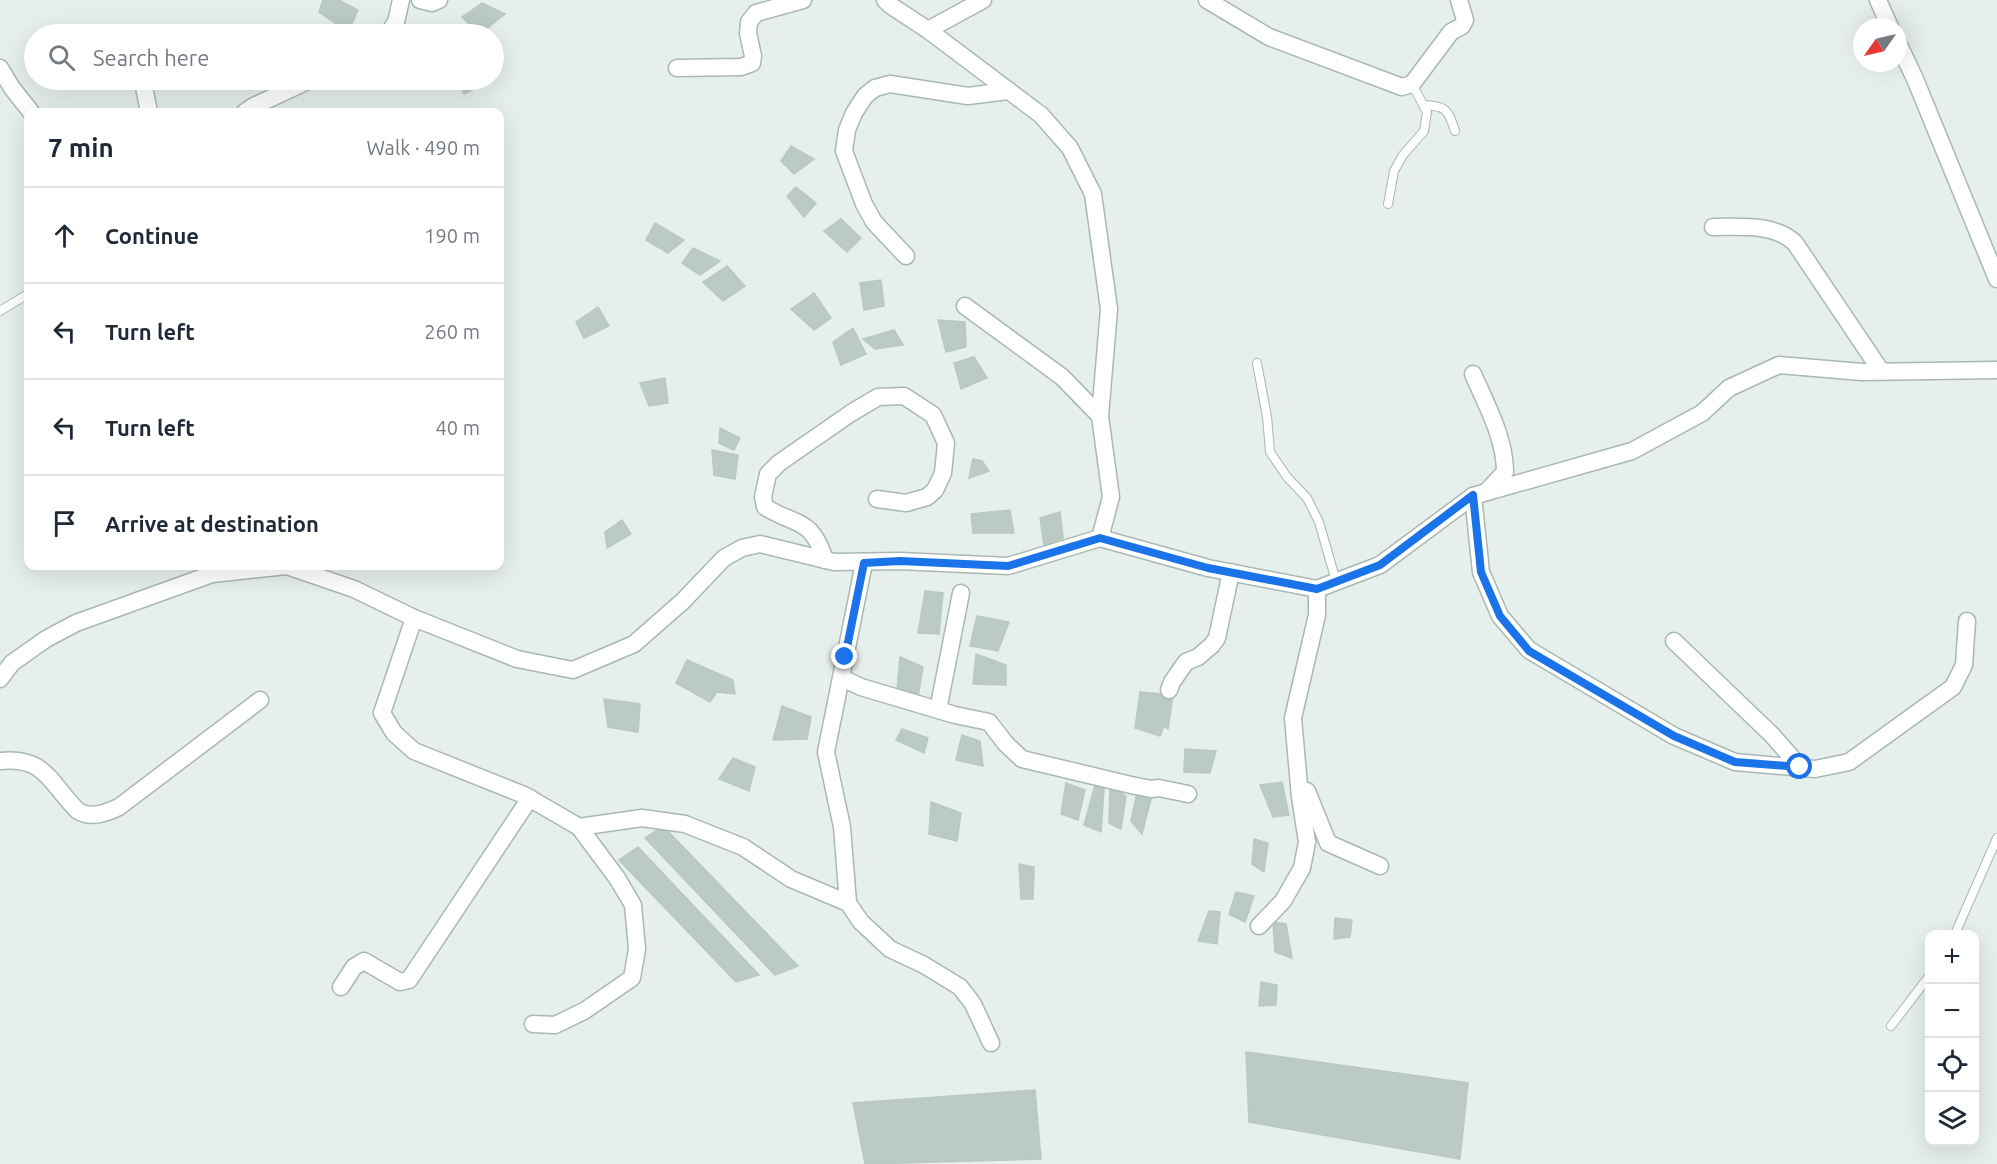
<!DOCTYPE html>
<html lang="en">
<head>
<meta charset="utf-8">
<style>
  :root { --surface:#fff; --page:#f6f6f7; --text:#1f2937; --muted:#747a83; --line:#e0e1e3 }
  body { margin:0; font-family:Ubuntu,sans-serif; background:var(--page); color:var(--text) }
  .controls { position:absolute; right:18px; bottom:18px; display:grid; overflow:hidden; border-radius:12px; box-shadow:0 6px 24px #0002 }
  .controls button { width:54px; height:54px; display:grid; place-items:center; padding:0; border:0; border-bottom:2px solid var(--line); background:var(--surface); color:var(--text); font:30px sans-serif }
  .compass { position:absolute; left:1853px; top:18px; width:54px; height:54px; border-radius:50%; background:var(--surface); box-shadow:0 6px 24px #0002; rotate:236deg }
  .stop { position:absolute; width:18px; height:18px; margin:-14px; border:4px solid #1a73e8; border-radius:50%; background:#fff }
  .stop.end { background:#1a73e8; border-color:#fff; box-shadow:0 2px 6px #0008 }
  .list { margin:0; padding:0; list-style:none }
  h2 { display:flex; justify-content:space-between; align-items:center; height:78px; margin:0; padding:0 24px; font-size:26px }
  h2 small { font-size:20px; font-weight:400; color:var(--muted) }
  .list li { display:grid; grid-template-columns:39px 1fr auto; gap:18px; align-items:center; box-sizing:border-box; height:96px; padding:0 24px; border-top:2px solid var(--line) }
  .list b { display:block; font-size:22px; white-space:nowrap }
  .list em { font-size:20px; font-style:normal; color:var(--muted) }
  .icon { flex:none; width:33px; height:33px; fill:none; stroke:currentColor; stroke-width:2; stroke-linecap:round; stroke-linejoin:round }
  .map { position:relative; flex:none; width:1997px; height:1164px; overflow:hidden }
  .search { position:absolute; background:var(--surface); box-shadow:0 6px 24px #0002; left:24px; top:24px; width:480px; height:66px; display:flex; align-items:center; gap:15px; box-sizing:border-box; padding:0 21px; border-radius:33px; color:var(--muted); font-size:22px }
  .panel { position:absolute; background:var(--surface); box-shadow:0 6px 24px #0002; left:24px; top:108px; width:480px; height:462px; border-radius:12px }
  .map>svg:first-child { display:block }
</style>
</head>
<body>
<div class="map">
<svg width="1997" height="1164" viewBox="0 0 1997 1164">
  <rect width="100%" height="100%" fill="#e6efeb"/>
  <!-- building -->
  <g fill="#bbcac4" stroke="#b8c9c2" stroke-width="1.5">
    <polygon points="323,0 339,0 358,10 348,32 319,12"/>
    <polygon points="482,3 505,14 480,34 462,17"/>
    <polygon points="458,80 492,80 464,94"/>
    <polygon points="791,146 814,159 794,174 781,161"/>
    <polygon points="796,187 816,203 804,217 787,196"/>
    <polygon points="841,219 861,238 847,252 824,231"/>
    <polygon points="655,223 684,240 668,253 646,240"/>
    <polygon points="693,248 720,261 700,275 682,263"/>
    <polygon points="727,266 745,286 723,301 703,282"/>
    <polygon points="881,280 884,306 864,310 860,283"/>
    <polygon points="814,293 831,318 814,330 791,309"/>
    <polygon points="598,307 609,326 584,338 576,322"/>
    <polygon points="938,320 965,322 966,347 946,352"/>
    <polygon points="853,328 866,354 841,365 833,342"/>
    <polygon points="894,330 903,345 875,349 863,339"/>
    <polygon points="974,357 987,378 961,389 954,363"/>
    <polygon points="665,378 668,403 649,406 640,383"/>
    <polygon points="720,428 740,438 734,450 719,443"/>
    <polygon points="712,450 738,455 735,479 714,475"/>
    <polygon points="973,459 982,461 989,471 969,478"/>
    <polygon points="1010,510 1014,533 973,533 971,514"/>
    <polygon points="1060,512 1063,538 1044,545 1040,518"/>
    <polygon points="622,520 631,534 607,548 605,532"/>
    <polygon points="925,591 943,593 939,634 918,633"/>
    <polygon points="977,616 1009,622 998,651 970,646"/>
    <polygon points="976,654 1006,665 1006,685 973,684"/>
    <polygon points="900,657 923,667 918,697 897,690"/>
    <polygon points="687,660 733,680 735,694 717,692 710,702 676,683"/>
    <polygon points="1140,692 1173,695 1168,729 1164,726 1160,736 1135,728"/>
    <polygon points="604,699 640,704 638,732 608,727"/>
    <polygon points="782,706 811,717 807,739 773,740"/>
    <polygon points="902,729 928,738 924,753 896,740"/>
    <polygon points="962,735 980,741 983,766 956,760"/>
    <polygon points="1185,749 1216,751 1210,773 1184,772"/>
    <polygon points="733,758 755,767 749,791 719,779"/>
    <polygon points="1096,782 1104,788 1101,832 1084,825"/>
    <polygon points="1282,782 1289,815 1273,817 1260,785"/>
    <polygon points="1066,783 1085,790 1078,820 1061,814"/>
    <polygon points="1110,786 1126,796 1121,829 1109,823"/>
    <polygon points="1137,792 1151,799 1142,834 1131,821"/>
    <polygon points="931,802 961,813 957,841 929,834"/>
    <polygon points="663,826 798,966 775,975 645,838"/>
    <polygon points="1254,839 1268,843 1264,872 1252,864"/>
    <polygon points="638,847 759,975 736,982 619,860"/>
    <polygon points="1019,864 1034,867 1033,899 1021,899"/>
    <polygon points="1236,892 1254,896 1245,922 1229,914"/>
    <polygon points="1209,911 1220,912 1217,944 1198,941"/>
    <polygon points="1335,918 1352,920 1350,937 1334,939"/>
    <polygon points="1273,922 1286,924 1292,958 1275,952"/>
    <polygon points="1261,982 1277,985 1276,1005 1259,1006"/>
    <polygon points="1246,1052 1468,1083 1460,1159 1249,1122"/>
    <polygon points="1035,1090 1041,1159 865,1164 853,1103"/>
  </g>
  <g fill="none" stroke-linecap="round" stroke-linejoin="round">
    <!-- lane casing -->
    <g stroke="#a8b8b2" stroke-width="10">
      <g id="lane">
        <path d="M1423,105C1446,106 1448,109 1455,131"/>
        <polyline points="1388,204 1394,171 1403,155 1424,131 1427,112 1412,84"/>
        <polyline points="0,311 28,294"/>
        <polyline points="1257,363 1267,417 1270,452 1287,477 1307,498 1319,522 1336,581"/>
        <polyline points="1955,934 1997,838"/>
        <polyline points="1891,1026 1930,975"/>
      </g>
    </g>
    <!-- street casing -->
    <g stroke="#a8b8b2" stroke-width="19">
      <g id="street">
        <polyline points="420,0 432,3 439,0"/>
        <polyline points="885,0 890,5 928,30 1041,115 1070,148 1093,194 1109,309 1100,416 1111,497 1100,538"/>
        <polyline points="1207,0 1269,37 1402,87 1412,84 1451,32 1462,26 1465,20 1459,0"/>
        <polyline points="1878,0 1890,27"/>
        <polyline points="928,30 983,0"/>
        <polyline points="388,34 396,22 401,0"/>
        <polyline points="1898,43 1915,79 1997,279"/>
        <polyline points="0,68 12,88 31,112"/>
        <polyline points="677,68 741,67 752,63 753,56 748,33 749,22 756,13 803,0"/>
        <polyline points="144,87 149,112"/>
        <polyline points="245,112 254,106 310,80"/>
        <path d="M1713,227C1740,227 1774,223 1795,243L1881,371"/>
        <polyline points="906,256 874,222 864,204 844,151 847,130 854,113 865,96 875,88 890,84 968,96 1008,91"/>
        <polyline points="965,306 1062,377 1100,416"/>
        <path d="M1473,374C1486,404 1505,438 1505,472L1487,491"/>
        <polyline points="1473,496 1481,572 1500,616 1529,650 1674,736 1735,762 1815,769 1849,762 1953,687 1964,665 1967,621"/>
        <path d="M825,560C811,517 798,527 765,507L763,497L768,474L779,463L851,413L878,397L904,396L933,415L946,443L943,473L935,490L927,497L906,503L877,499"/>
        <polyline points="414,618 382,713 394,733 414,751 524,795 579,827 617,878 633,905 637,949 632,978 584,1011 555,1025 533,1024"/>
        <polyline points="1674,641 1772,735 1800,767"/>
        <polyline points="842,678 861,687 955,715 989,722 1006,744 1022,759 1131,785 1151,789 1159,788 1188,794"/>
        <polyline points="0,679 12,663 46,639 76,623 212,574 287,566 354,589 414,618 517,659 573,670 634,644 683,601 724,558 742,548 760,544 834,562 900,561 1008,566 1100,538 1208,568 1317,589 1380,565 1473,496 1632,451 1702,413 1729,388 1779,365 1862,372 1997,370"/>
        <polyline points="1169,690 1172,682 1186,662 1198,657 1212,645 1217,638 1231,572"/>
        <polyline points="938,710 961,593"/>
        <path d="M0,761C46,756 50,784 78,811C91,819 106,813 119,807L260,700"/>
        <polyline points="1307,791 1328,843 1380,866"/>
        <polyline points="579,827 642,818 685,824 743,847 791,879 848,903 861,922 890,949 924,965 960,987 973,1004 991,1043"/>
        <polyline points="848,903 842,827 826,752 864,563"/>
        <polyline points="1259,926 1283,901 1302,868 1307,842 1300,797 1293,718 1317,615 1317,589"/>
        <polyline points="341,987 354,967 364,961 400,982 409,980 530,798"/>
      </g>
    </g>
    <!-- lane -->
    <use href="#lane" stroke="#fff" stroke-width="8"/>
    <!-- street -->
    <use href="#street" stroke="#fff" stroke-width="16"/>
  </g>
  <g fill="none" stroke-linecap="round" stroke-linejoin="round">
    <!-- route -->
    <polyline stroke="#1a73e8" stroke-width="8" points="845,657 864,563 900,561 1008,566 1100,538 1208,568 1317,589 1380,565 1473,495 1481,572 1500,616 1529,651 1674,736 1735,762 1800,767"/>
  </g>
</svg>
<div class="controls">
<button>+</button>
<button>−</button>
<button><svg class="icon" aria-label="locate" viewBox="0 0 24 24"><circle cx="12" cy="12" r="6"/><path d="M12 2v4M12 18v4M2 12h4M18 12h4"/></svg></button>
<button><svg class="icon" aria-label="layers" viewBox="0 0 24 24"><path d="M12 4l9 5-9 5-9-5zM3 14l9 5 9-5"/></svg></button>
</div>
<svg class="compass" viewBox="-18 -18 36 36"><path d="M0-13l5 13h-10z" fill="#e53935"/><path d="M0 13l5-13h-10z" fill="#747a83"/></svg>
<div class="stop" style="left:1800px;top:767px"></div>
<div class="stop end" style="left:845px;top:657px"></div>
<div class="search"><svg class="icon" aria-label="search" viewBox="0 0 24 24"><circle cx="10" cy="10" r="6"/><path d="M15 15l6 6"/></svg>Search here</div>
<section class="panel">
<h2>7 min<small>Walk · 490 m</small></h2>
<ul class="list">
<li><svg class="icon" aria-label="ahead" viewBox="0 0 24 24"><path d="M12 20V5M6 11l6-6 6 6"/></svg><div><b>Continue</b></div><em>190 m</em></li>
<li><svg class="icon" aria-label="left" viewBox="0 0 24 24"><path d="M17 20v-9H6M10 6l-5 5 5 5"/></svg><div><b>Turn left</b></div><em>260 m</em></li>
<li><svg class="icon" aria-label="left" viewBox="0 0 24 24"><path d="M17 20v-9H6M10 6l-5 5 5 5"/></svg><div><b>Turn left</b></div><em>40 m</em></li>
<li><svg class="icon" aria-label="arrive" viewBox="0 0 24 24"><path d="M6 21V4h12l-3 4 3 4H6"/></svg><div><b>Arrive at destination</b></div></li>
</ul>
</section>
</div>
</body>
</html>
